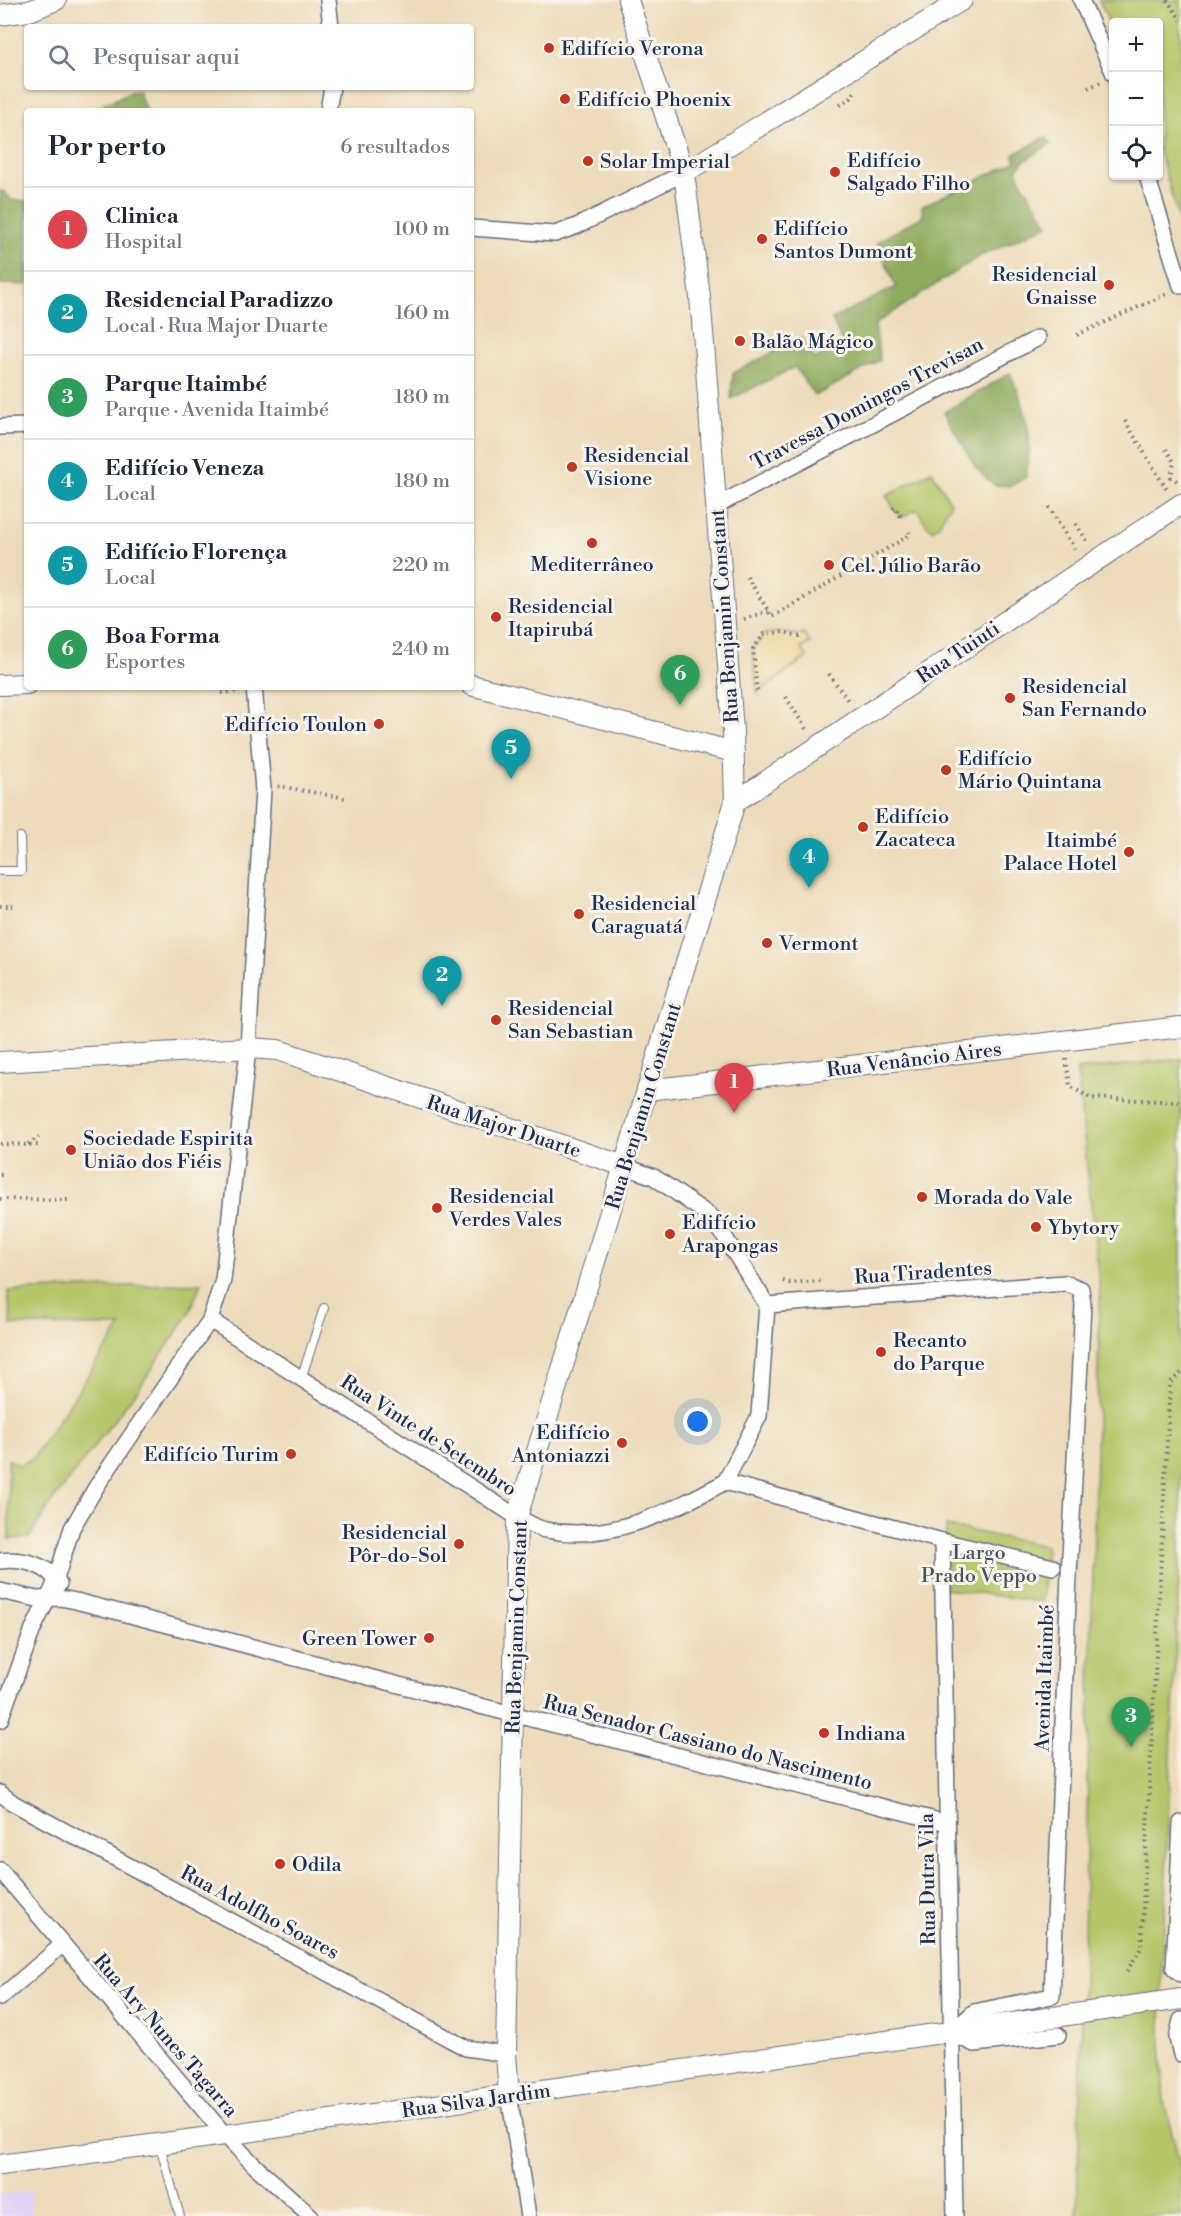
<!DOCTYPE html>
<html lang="pt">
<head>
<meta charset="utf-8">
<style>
  :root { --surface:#fff; --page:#f6f6f7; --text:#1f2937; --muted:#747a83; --line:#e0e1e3; --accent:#c8321e }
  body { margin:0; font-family:"Libre Bodoni",serif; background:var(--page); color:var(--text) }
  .controls { position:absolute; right:18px; top:18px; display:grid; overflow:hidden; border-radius:6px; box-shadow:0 2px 4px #0004 }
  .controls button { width:54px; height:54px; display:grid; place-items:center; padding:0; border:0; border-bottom:2px solid var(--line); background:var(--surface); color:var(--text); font:30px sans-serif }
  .you { position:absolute; left:698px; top:1422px; width:21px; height:21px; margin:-15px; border:4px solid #fff; border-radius:50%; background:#1a73e8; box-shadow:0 0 0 9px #1a73e833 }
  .badge { display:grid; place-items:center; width:39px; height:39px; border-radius:50%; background:var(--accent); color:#fff; font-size:20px; font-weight:700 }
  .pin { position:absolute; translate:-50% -50px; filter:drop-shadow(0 2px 3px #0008) }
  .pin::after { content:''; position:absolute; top:32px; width:21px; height:18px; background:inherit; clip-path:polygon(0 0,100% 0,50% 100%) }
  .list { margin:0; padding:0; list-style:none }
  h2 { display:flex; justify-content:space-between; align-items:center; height:78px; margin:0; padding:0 24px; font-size:26px }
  h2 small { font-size:20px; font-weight:400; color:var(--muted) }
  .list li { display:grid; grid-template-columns:39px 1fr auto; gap:18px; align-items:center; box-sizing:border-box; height:84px; padding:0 24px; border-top:2px solid var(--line) }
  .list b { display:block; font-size:22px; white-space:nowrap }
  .list p { margin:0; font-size:20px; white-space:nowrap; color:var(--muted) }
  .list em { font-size:20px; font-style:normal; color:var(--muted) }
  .icon { flex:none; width:33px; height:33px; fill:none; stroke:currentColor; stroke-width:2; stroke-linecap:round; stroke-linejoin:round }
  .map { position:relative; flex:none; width:1181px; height:2216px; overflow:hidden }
  .search { position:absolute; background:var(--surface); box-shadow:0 2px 4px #0004; left:24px; top:24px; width:450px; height:66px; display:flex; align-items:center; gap:15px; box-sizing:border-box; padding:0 21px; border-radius:6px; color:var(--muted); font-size:22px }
  .panel { position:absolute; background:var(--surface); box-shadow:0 2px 4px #0004; left:24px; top:108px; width:450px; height:582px; border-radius:6px }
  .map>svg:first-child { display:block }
</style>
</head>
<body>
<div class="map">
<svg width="1181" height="2216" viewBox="0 0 1181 2216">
  <rect width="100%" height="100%" fill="#f7f3e8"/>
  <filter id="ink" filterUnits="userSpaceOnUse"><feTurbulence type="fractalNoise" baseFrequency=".0167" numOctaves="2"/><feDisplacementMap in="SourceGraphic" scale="12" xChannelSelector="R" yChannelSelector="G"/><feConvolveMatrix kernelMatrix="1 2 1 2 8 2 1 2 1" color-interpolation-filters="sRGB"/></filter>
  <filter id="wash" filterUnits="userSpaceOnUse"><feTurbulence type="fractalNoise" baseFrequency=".008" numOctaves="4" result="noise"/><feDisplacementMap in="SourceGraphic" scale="24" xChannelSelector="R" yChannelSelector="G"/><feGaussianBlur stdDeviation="1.35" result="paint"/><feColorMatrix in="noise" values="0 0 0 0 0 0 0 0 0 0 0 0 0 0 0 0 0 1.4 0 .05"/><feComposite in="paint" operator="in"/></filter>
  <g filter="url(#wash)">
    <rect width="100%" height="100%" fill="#eddcba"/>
    <!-- built -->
    <polygon fill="#e1d4f4" points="32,2190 31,2216 0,2216 0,2195"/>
    <!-- green -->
    <g fill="#b6c669" stroke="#687a64" stroke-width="1.5">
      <polygon points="1099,0 1181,0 1181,227 1159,151 1158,22 1114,22 1113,32"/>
      <polygon points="932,471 951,503 938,526 932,530 925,523 917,509 901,518 886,496"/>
      <polygon points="1181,1059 1181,1528 1162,1966 1161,2043 1164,2102 1181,2168 1181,2216 1077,2216 1100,1291 1077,1070"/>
      <polygon points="201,1283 189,1314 139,1388 48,1507 29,1538 9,1539 8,1460 19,1465 33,1458 121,1326 11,1325 8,1291"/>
      <polygon points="946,1526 1046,1546 1042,1602 945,1589"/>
    </g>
    <!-- forest -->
    <g fill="#90ab5d" stroke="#566d5e" stroke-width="1.5">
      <path d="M138,90L146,111H109L103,103C121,101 123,91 138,90Z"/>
      <path d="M1046,137L1051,144L1022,162L1017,170C1024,192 1038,205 1048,225L978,257L875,324L880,360L815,396L795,367L731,399L733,373L801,338L814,359L843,345L832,319L896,287L877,242L923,216L922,206L1015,162L1014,154Z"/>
      <polygon points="0,191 5,192 11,200 27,201 27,285 0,284"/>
      <path d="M1010,373C1028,413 1033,433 1026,477L1011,486L994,485L976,468L944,412Z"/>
    </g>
    <!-- sand -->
    <polygon fill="#eeda9e" stroke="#84847e" stroke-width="1.5" points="783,632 799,636 804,633 810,643 801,648 807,657 757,693 753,649 764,634"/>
  </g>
  <g filter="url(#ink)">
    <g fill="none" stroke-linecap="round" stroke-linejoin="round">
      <!-- service casing -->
      <g stroke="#646c7e" stroke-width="10">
        <g id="service">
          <polyline points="0,871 21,871 20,837"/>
          <polyline points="301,1379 324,1308"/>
          <polyline points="160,2146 180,2216"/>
        </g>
      </g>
      <!-- minor casing -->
      <g stroke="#646c7e" stroke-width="18">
        <g id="minor">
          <polyline points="328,0 331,27"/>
          <polyline points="1081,0 1114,74"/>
          <polyline points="328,111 332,87"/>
          <polyline points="1147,176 1181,286"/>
          <polyline points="471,228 555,234 577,226 684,173"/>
          <polyline points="0,427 27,426"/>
          <polyline points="716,506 1038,338"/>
          <polyline points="624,1166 654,1177 713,1218 767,1305 759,1416 725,1482"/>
          <polyline points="767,1305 1065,1283 1081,1289 1083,1305 1069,1576 1052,1996 974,2012 951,2033 974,2044 1058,2035"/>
          <path d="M210,1320L517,1517C526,1521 537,1529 546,1530C610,1543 671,1511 725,1482L942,1541L1053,1567"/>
          <polyline points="942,1541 955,2216"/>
          <path d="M0,1561C21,1558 48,1564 59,1584"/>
          <polyline points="0,1591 37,1599 60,1598 76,1601 484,1707 947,1823"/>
          <polyline points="0,1720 33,1629 53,1588 72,1528 98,1484 210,1320 223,1280 248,1048 263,789 254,687"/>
          <polyline points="0,1793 13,1803 466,2048 506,2054"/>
          <polyline points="1181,1823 1174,1968 1181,1974"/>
          <polyline points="0,1870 225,2135 255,2166 311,2216"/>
          <polyline points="0,1998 62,1945"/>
          <polyline points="1181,2020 1177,2038 1181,2054"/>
          <polyline points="509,2095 528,2216"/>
        </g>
      </g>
      <!-- tertiary casing -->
      <g stroke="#646c7e" stroke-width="22">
        <g id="tertiary">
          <polyline points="0,15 29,11 56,0"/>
          <polyline points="684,173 962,0"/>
          <polyline points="0,685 27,684"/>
          <polyline points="471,685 734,752"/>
          <polyline points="735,802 1181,504"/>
          <polyline points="0,1062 248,1048 278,1050 624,1166"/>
          <polyline points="647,1090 1181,1027"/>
          <polyline points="509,2095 506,2054 517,1517 735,802 733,732 706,369 700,297 684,173 628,0"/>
          <polyline points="0,2165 225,2135 1181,1999"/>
        </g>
      </g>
      <!-- path -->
      <g stroke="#646c7e" stroke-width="4" stroke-dasharray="1.5 4.5" stroke-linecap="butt">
        <polyline points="1167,0 1181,20"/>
        <polyline points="1088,88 1101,82"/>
        <polyline points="840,105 851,98 857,89"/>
        <polyline points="1077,335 1167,294"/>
        <polyline points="1125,421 1167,490"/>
        <polyline points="1166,449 1174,462 1171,477 1179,482"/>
        <polyline points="1049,507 1076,551"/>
        <polyline points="893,509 895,507 901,518"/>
        <polyline points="1076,524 1088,542"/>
        <polyline points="747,577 772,617 910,535 909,532"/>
        <polyline points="744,619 768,611"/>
        <polyline points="829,674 849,702"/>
        <polyline points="757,691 753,649 764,634 783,632 799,636 804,633"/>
        <polyline points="222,693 239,691"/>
        <polyline points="786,697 806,729"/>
        <polyline points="278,786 345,798"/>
        <polyline points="0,906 13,906"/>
        <polyline points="1066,1059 1070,1086 1090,1098 1181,1102"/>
        <polyline points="0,1144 38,1145"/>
        <polyline points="28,1144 39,1137"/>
        <polyline points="0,1175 2,1175"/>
        <polyline points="0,1199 69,1200"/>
        <polyline points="783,1281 790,1283 821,1281"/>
        <polyline points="1127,1971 1141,1948 1170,1383 1181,1373"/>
      </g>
      <!-- service -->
      <use href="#service" stroke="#fff" stroke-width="8"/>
      <!-- minor -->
      <use href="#minor" stroke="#fff" stroke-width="15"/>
      <!-- tertiary -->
      <use href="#tertiary" stroke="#fff" stroke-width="20"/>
    </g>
  </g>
  <!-- markers -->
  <g fill="#c8321e" stroke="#f7f3e8" stroke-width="2">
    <circle cx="549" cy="48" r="6"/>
    <circle cx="565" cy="99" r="6"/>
    <circle cx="588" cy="161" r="6"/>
    <circle cx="835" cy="172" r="6"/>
    <circle cx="762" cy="239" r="6"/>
    <circle cx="1109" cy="285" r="6"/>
    <circle cx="740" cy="341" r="6"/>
    <circle cx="572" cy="467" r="6"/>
    <circle cx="592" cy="543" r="6"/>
    <circle cx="829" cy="565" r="6"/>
    <circle cx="496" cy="617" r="6"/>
    <circle cx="1010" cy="698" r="6"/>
    <circle cx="379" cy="724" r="6"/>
    <circle cx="946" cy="770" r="6"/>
    <circle cx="863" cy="827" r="6"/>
    <circle cx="1129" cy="852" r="6"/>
    <circle cx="579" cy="914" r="6"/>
    <circle cx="767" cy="943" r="6"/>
    <circle cx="496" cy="1020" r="6"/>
    <circle cx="71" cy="1150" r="6"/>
    <circle cx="922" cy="1197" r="6"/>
    <circle cx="437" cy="1208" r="6"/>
    <circle cx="1036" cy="1227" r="6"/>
    <circle cx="670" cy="1234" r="6"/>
    <circle cx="881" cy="1352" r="6"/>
    <circle cx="622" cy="1443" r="6"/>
    <circle cx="291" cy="1454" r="6"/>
    <circle cx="459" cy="1544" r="6"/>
    <circle cx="429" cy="1638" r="6"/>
    <circle cx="824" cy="1733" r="6"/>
    <circle cx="280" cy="1864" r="6"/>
  </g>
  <g text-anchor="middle" stroke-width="6" stroke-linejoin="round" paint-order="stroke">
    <!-- poi labels -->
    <g font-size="20" fill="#1b2f5e" stroke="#f7f3e8" text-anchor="start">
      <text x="561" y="55">Edifício Verona</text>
      <text x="577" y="106">Edifício Phoenix</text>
      <text x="847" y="167">Edifício<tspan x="847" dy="23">Salgado Filho</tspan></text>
      <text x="600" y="168">Solar Imperial</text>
      <text x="774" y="235">Edifício<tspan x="774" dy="23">Santos Dumont</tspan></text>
      <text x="1097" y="281" text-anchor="end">Residencial<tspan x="1097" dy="23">Gnaisse</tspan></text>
      <text x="752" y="348">Balão Mágico</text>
      <text x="584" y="462">Residencial<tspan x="584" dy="23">Visione</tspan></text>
      <text x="592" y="571" text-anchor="middle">Mediterrâneo</text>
      <text x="841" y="572">Cel. Júlio Barão</text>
      <text x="508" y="613">Residencial<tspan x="508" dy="23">Itapirubá</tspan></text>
      <text x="1022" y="693">Residencial<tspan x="1022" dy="23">San Fernando</tspan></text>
      <text x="367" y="731" text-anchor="end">Edifício Toulon</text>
      <text x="958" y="765">Edifício<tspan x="958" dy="23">Mário Quintana</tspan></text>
      <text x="875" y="823">Edifício<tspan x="875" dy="23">Zacateca</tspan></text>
      <text x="1117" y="847" text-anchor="end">Itaimbé<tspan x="1117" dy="23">Palace Hotel</tspan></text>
      <text x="591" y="910">Residencial<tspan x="591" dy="23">Caraguatá</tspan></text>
      <text x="779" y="950">Vermont</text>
      <text x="508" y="1015">Residencial<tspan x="508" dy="23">San Sebastian</tspan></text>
      <text x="83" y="1145">Sociedade Espirita<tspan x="83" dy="23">União dos Fiéis</tspan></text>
      <text x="449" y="1203">Residencial<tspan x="449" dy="23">Verdes Vales</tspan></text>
      <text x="934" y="1204">Morada do Vale</text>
      <text x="682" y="1229">Edifício<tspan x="682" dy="23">Arapongas</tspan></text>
      <text x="1048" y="1234">Ybytory</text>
      <text x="893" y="1347">Recanto<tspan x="893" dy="23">do Parque</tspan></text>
      <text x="610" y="1439" text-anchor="end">Edifício<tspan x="610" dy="23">Antoniazzi</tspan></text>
      <text x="279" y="1461" text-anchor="end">Edifício Turim</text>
      <text x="447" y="1539" text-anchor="end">Residencial<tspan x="447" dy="23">Pôr-do-Sol</tspan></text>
      <text x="417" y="1645" text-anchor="end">Green Tower</text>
      <text x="836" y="1740">Indiana</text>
      <text x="292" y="1871">Odila</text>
    </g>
    <!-- street labels -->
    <g font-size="20" fill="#1b2f5e" stroke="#f7f3e8">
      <text transform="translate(867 403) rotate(-28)" y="7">Travessa Domingos Trevisan</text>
      <text transform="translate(724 616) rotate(-94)" y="7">Rua Benjamin Constant</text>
      <text transform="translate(958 652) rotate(-34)" y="7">Rua Tuiuti</text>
      <text transform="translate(914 1059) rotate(-7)" y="7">Rua Venâncio Aires</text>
      <text transform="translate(643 1106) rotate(-73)" y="7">Rua Benjamin Constant</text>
      <text transform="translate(504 1126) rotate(18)" y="7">Rua Major Duarte</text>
      <text transform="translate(923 1272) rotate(-4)" y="7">Rua Tiradentes</text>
      <text transform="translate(429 1435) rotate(33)" y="7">Rua Vinte de Setembro</text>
      <text transform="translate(516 1627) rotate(-88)" y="7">Rua Benjamin Constant</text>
      <text transform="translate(1044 1678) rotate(-88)" y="7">Avenida Itaimbé</text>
      <text transform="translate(708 1742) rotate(14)" y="7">Rua Senador Cassiano do Nascimento</text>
      <text transform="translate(927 1879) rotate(-91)" y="7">Rua Dutra Vila</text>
      <text transform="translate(260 1912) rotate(28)" y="7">Rua Adolfho Soares</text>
      <text transform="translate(166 2035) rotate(49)" y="7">Rua Ary Nunes Tagarra</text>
      <text transform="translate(476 2100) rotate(-8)" y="7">Rua Silva Jardim</text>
    </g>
    <!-- park labels -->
    <g font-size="20" fill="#425561" stroke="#f7f3e8">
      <text x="979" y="1559">Largo<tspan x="979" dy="23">Prado Veppo</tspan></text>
    </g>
  </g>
</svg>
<div class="controls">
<button>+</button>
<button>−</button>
<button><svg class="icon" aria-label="locate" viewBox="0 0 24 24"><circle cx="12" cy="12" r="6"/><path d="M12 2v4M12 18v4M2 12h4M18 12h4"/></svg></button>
</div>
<div class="you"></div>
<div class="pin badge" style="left:734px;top:1113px;background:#e0444e">1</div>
<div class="pin badge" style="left:442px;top:1006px;background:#0f9aa8">2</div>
<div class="pin badge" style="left:1131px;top:1747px;background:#2e9e5b">3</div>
<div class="pin badge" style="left:809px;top:888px;background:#0f9aa8">4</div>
<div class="pin badge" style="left:511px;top:779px;background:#0f9aa8">5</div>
<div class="pin badge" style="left:680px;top:705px;background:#2e9e5b">6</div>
<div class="search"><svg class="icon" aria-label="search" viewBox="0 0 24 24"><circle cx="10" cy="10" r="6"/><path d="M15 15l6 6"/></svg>Pesquisar aqui</div>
<section class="panel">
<h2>Por perto<small>6 resultados</small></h2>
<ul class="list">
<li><span class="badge" style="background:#e0444e">1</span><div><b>Clinica</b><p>Hospital</p></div><em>100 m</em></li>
<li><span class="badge" style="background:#0f9aa8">2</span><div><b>Residencial Paradizzo</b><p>Local · Rua Major Duarte</p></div><em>160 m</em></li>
<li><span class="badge" style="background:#2e9e5b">3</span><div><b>Parque Itaimbé</b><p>Parque · Avenida Itaimbé</p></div><em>180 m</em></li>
<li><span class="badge" style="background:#0f9aa8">4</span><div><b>Edifício Veneza</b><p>Local</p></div><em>180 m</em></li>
<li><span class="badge" style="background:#0f9aa8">5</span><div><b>Edifício Florença</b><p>Local</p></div><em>220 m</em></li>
<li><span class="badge" style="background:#2e9e5b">6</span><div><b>Boa Forma</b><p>Esportes</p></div><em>240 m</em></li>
</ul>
</section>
</div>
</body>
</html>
